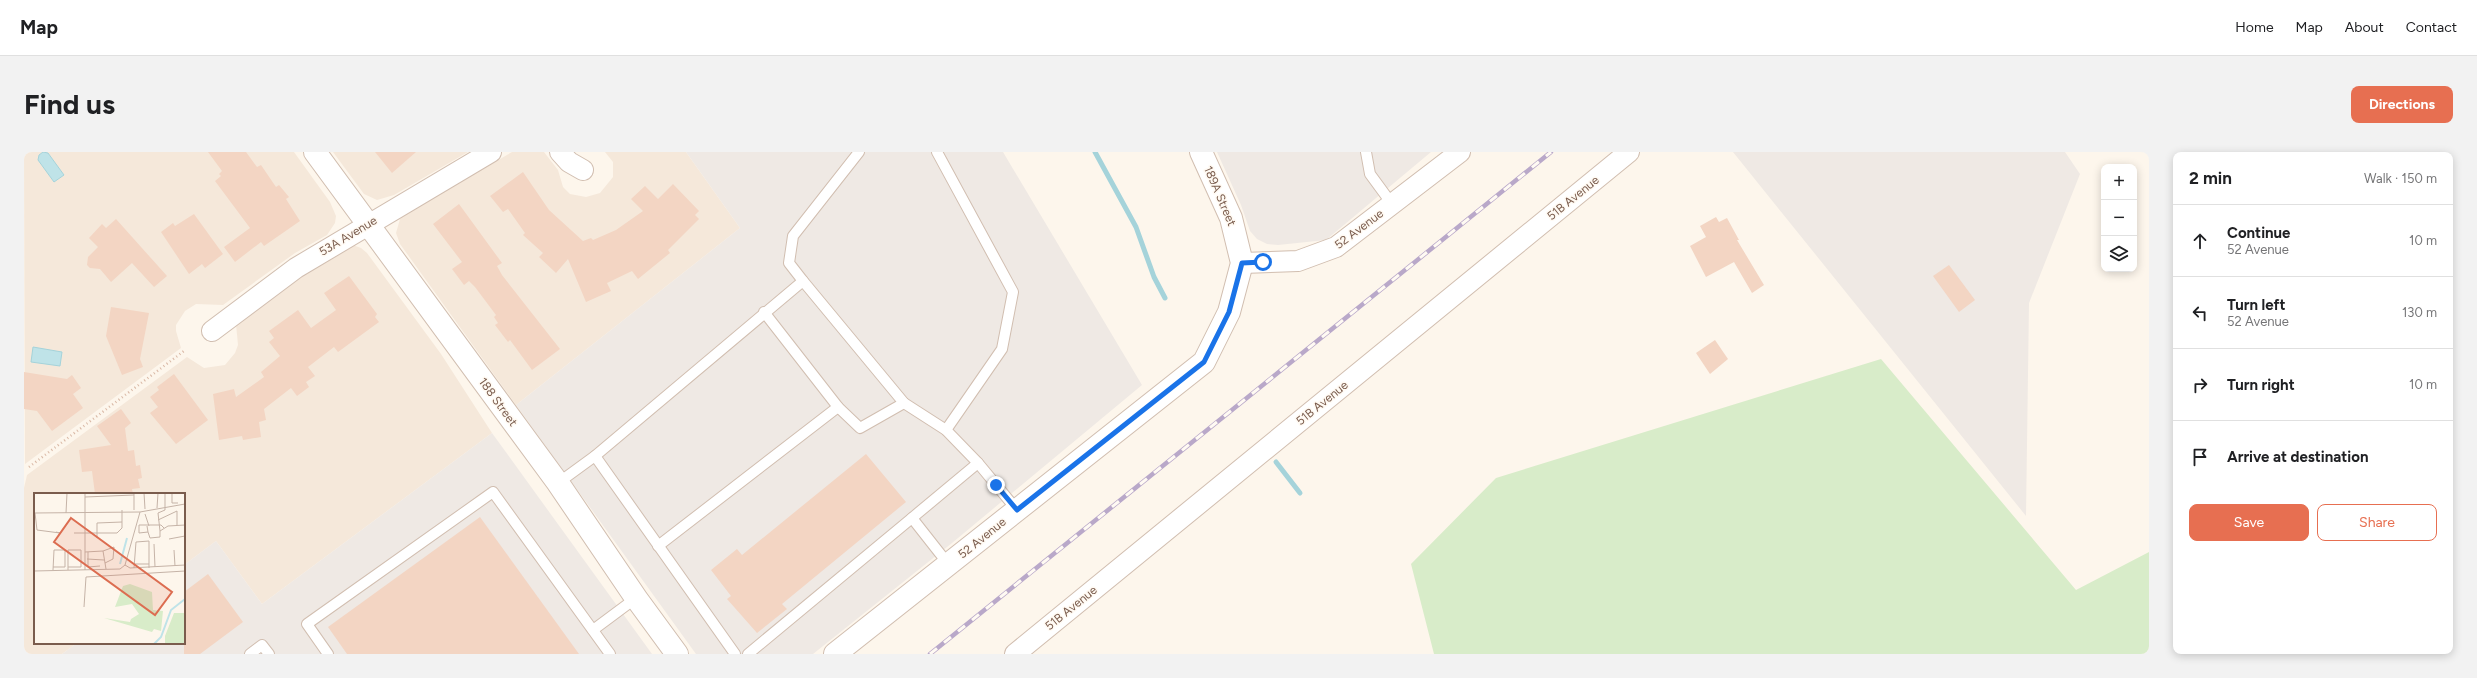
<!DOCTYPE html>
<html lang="en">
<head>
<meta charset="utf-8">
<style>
  :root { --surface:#fff; --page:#f2f2f2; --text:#202124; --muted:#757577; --line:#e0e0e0; --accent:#e76f51 }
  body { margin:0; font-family:Figtree,sans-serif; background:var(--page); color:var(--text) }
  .controls { position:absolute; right:12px; top:12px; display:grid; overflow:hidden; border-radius:8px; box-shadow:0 2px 10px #0003 }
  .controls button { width:36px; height:36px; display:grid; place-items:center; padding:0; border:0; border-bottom:1px solid var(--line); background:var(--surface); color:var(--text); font:20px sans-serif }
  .stop { position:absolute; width:12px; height:12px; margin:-9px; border:3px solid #1a73e8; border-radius:50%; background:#fff }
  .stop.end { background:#1a73e8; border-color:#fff; box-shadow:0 1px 4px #0008 }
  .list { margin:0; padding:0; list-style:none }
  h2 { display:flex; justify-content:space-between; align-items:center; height:52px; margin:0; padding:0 16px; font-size:17px }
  h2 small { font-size:13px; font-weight:400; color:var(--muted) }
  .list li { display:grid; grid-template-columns:26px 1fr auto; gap:12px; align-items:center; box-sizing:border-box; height:72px; padding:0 16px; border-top:1px solid var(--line) }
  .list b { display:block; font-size:15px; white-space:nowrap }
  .list p { margin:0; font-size:13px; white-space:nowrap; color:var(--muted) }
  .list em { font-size:13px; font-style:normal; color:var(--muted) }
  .actions { display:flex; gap:8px; padding:12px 16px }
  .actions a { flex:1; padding:9px 0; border:1px solid var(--accent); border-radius:8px; text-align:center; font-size:14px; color:var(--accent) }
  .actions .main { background:var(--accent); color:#fff }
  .icon { flex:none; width:22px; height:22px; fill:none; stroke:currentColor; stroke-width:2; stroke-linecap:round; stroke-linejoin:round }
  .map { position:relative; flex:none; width:2125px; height:502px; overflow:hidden; border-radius:8px }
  header { display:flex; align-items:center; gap:24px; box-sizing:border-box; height:56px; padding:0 20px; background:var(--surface); border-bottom:1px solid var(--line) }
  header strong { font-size:19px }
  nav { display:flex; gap:22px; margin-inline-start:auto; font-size:14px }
  .intro { display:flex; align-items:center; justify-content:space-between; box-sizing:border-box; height:96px; padding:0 24px }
  h1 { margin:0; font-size:28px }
  .button { padding:10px 18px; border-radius:8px; background:var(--accent); color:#fff; font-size:14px; font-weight:700 }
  main { display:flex; gap:24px; padding:0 24px }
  aside { flex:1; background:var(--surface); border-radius:8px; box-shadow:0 2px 10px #0003 }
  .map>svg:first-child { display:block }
</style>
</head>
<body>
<header>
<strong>Map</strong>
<nav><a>Home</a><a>Map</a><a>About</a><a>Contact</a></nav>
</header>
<div class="intro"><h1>Find us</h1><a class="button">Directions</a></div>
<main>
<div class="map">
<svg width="2125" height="502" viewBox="0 0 2125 502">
  <rect width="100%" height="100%" fill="#fdf6ec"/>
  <!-- residential -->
  <g fill="#f5e8da">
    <polygon points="0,0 270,0 306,50 312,64 311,71 303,83 271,101 199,153 172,152 161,159 152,173 152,179 157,196 1,312"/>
    <polygon points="309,0 444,0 370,43 353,48 340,42"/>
    <polygon points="488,0 520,0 534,18 539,35 546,42 562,45 576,41 589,25 589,10 581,0 662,0 716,76 492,253 376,92 372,81 376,67 383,61"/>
    <polygon points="326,92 337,96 343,101 417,202 468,281 238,452 192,389 160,413 160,342 11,342 11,491 53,491 38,502 0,502 0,336 3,323 163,205 180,216 201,213 211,201 214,193 212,172 217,162"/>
  </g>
  <!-- industrial -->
  <g fill="#efe9e4">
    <polygon points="662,0 979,0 1118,233 928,391 789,502 672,502 492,253 716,76"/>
    <polygon points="1193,0 1407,0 1302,88 1254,93 1243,92 1233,87 1226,79 1217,53"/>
    <polygon points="1709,0 2041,0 2056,22 2005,151 2002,364"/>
    <polygon points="468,281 628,502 38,502 53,491 160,491 160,413 192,389 238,452"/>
  </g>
  <!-- green -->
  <polygon fill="#d8ecc9" points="1857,207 2052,438 2125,400 2125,502 1410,502 1387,412 1472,326"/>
  <!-- water -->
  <g fill="#bfe3e8" stroke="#a5d3da">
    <polygon points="19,0 24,1 40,23 30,30 14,8 15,3"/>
    <polygon points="9,195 38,200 36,214 7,210"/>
  </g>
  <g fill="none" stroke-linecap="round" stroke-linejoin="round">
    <!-- stream -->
    <g stroke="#a5d3da" stroke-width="5">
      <polyline points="1071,0 1112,75 1130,125 1141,146"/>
      <polyline points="1252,310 1276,341"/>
    </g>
  </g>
  <!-- building -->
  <g fill="#f3d5c3">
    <polygon points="184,0 222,0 233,15 237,13 252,35 255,33 265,45 262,47 276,69 240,94 237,90 211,110 200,95 226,76 191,29 197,24 195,22 198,19"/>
    <polygon points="351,0 392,0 368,21"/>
    <polygon points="499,20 525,58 559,89 567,86 569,88 592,78 619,59 607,47 621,34 634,47 649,32 675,59 671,63 675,67 644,98 646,101 614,127 608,119 583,131 587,139 562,150 544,107 532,121 515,105 519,101 499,83 501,81 484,57 479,60 466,44"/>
    <polygon points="435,52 478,111 473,114 478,123 536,197 508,218 486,188 484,190 471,173 474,171 470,165 472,163 451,135 445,129 440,133 428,117 438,110 409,72"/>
    <polygon points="170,62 199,102 181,116 178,112 165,122 137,80 149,71 151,74"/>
    <polygon points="1692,65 1695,70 1703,66 1715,88 1713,88 1740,133 1728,141 1710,110 1682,125 1666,94 1682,85 1676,74"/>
    <polygon points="92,67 143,124 130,135 108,111 87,130 76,117 66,116 63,113 64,105 74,95 65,86 78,72 82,76"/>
    <polygon points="1925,113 1951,148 1935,160 1909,124"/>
    <polygon points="325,124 353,162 351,165 355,170 314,200 310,195 284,215 291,224 282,230 285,235 273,244 267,236 240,257 242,268 235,270 237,285 219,288 218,284 195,288 189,242 210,237 212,245 240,225 237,220 256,204 245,190 250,186 245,179 274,158 287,176 312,158 300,141"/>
    <polygon points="87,155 125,161 116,207 119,215 98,223 82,184"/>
    <polygon points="1691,188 1704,207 1686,222 1672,201"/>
    <polygon points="0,220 43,227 48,223 57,236 49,242 59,256 28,279 13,259 0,257"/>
    <polygon points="150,222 184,268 152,292 126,261 134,255 126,245 135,238 133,235"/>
    <polygon points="97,257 107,271 101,276 104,299 110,298 112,314 116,313 118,326 114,327 116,336 108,337 109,342 71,342 68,319 58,320 55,298 87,293 73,274"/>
    <polygon points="842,302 882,350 758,452 763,457 733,481 703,447 707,444 687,418 713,397 718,403"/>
    <polygon points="456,365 555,502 323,502 304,475"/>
    <polygon points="184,422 219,470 176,502 160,502 160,440"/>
  </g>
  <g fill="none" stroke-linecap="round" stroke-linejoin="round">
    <!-- service casing -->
    <g stroke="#d1beb0" stroke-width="12">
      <g id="service">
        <polyline points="913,0 989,140 978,197 922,278"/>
        <polyline points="1342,0 1346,22 1368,52"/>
        <polyline points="779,129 765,111 769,84 835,0"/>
        <polyline points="740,160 814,255"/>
        <polyline points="571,304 711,502"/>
        <polyline points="534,331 571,304 779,129 880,251 922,278 954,311 993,358"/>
        <polyline points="634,394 814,255 836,276 880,251"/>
        <polyline points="925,413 888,366 954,311"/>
        <polyline points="569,478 612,446"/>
        <polyline points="226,502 238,493 245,502"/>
        <polyline points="304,502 283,472 469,340 586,502"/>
        <polyline points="724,502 888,366"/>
      </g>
    </g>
    <!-- minor casing -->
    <g stroke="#d1beb0" stroke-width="22">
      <g id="minor">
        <polyline points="536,0 545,10 559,18"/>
        <polyline points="1218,111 1274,109 1312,95 1436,0"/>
        <polyline points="188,179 272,116 467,0"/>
        <polyline points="991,502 1605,0"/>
      </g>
    </g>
    <!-- tertiary casing -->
    <g stroke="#d1beb0" stroke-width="24">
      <g id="tertiary">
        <polyline points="291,0 534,331 612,446 653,502"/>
        <polyline points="811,502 1180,210 1205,160 1218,111 1207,66 1177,0"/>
      </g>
    </g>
    <!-- path -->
    <polyline stroke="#d9b8a5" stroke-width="2.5" stroke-dasharray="1 3" stroke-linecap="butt" points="5,315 160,199"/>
    <!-- service -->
    <use href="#service" stroke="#fff" stroke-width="10"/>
    <!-- minor -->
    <use href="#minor" stroke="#fff" stroke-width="20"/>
    <!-- tertiary -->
    <use href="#tertiary" stroke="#fff" stroke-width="22"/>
    <!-- rail casing -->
    <g stroke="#b9a8c9" stroke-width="4.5">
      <polyline id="rail" points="906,502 1527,0"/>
    </g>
    <!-- rail -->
    <use href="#rail" stroke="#fffaf3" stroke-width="3" stroke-dasharray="9" stroke-linecap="butt"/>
  </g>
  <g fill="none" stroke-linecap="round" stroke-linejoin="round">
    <!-- route -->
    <polyline stroke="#1a73e8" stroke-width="5" points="972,333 993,358 1180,210 1205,160 1218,111 1239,110"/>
  </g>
  <g text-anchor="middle" stroke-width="3" stroke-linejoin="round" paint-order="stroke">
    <!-- street labels -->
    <g font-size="12" fill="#7a5c4d" stroke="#fffaf3">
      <text transform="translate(1196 44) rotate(67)" y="4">189A Street</text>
      <text transform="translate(1549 46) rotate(-39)" y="4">51B Avenue</text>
      <text transform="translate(1335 77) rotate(-37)" y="4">52 Avenue</text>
      <text transform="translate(324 84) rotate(-31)" y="4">53A Avenue</text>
      <text transform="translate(474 250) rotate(54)" y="4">188 Street</text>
      <text transform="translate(1298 251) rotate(-39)" y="4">51B Avenue</text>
      <text transform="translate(958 386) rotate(-39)" y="4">52 Avenue</text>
      <text transform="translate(1047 456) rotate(-39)" y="4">51B Avenue</text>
    </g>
  </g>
  <!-- overview -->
  <g transform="translate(10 341)">
    <rect width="151" height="151" fill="#fdf6ec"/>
    <path d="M96,91L118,99L119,117L129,118L127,138L120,136L118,139L70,125L96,129L97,126L105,121L98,111L81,114L89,93ZM140,120H151V151H131V143Z" fill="#d8ecc9"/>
    <path fill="none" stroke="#bfe3e8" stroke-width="2" d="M86,71L93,45M120,151L127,144L137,117L151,106"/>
    <path fill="none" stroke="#c5b3a7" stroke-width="1" d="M110,0L111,16M131,0V17L124,20L126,38L134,33L151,32M138,0V10H144M51,4L100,2M123,15L124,0M100,17V1M0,20L106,19L151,11M1,20L3,37M32,20L33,0M111,21L115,33M124,27L143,18V32M113,33L114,39L105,40V32H127L130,35M3,37L26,40L22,39M114,39L116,45L126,44V38M40,40H83L88,35V17M63,45V30L88,29M135,46L151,43M120,51L121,74M140,57L141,73M69,58L80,54L79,66L71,70M51,59L69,58L72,76M54,59V74L66,73M53,66L70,67M101,71H115M91,72L96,75L151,72M91,72L106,19M100,75L102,49L115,48V75M19,77L20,57H31V74H19M34,77V57H47V74H34M51,77V0M0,78L86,76L91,72M50,114L52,84L151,78"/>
    <path fill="#dc6d51" fill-opacity="0.15" stroke="#dc6d51" stroke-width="2" d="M37,25L138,99L121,122L20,49Z"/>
    <rect width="151" height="151" fill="none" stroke="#7a5c4d" stroke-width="2"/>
  </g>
</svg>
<div class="controls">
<button>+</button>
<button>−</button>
<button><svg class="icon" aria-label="layers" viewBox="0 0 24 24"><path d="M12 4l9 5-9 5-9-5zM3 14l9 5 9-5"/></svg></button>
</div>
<div class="stop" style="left:1239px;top:110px"></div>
<div class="stop end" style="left:972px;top:333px"></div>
</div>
<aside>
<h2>2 min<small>Walk · 150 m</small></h2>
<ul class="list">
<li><svg class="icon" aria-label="ahead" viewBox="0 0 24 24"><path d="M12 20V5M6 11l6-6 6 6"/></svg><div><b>Continue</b><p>52 Avenue</p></div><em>10 m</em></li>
<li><svg class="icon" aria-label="left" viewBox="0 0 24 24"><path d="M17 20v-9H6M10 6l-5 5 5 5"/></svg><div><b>Turn left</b><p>52 Avenue</p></div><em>130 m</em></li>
<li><svg class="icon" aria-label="right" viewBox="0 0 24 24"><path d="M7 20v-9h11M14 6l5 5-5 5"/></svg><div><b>Turn right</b></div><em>10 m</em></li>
<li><svg class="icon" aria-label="arrive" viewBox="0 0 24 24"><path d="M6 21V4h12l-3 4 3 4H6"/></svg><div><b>Arrive at destination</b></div></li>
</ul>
<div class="actions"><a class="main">Save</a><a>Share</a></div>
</aside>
</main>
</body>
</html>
